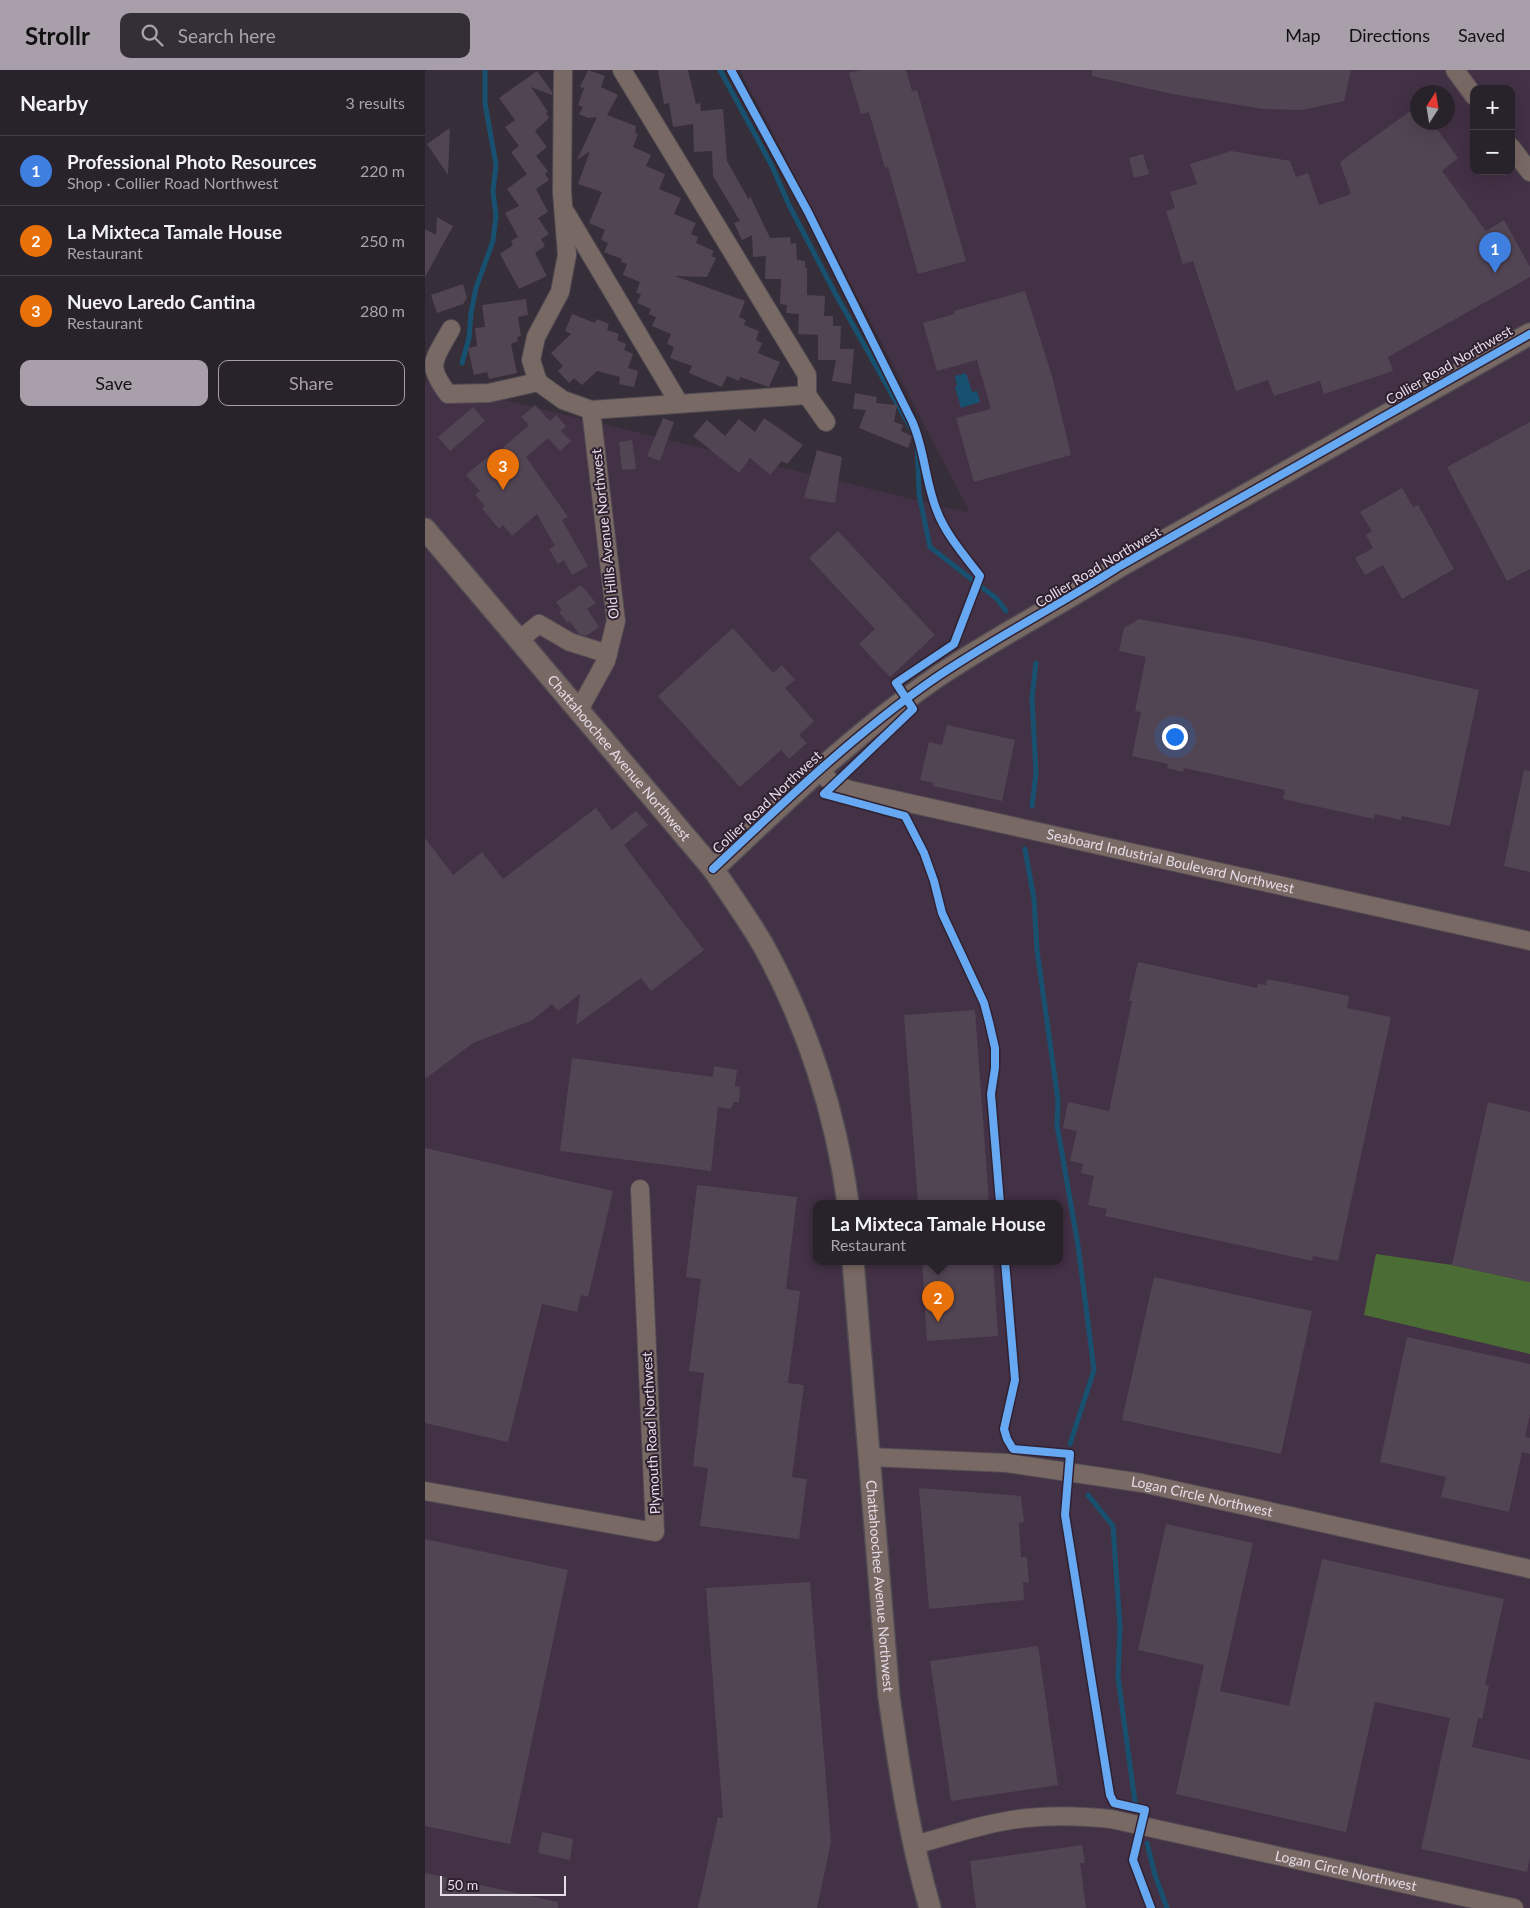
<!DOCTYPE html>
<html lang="en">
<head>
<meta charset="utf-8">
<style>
  :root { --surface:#28222a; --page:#342f36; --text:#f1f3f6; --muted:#a5a4a8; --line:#443f47; --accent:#a89faa }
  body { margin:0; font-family:Lato,sans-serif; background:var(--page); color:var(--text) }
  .controls { position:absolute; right:15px; top:15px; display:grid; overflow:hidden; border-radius:10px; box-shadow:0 5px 20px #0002 }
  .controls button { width:45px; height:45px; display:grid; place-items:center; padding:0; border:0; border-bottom:1px solid var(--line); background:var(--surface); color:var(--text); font:25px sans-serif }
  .compass { position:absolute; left:985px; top:15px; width:45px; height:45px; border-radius:50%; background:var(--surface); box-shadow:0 5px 20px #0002; rotate:12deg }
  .scale { position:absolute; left:15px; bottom:12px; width:126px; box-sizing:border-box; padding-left:5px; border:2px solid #e6dce7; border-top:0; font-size:14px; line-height:18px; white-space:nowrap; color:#e6dce7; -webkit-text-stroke:4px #302131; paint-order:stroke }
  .you { position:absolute; left:749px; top:666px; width:18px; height:18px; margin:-12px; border:4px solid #fff; border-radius:50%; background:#1a73e8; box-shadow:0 0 0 8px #1a73e833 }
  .badge { display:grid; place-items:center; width:32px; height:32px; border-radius:50%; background:var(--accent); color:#fff; font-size:16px; font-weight:700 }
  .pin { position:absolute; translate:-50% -41px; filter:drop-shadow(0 1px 2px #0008) }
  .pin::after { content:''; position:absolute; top:26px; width:18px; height:15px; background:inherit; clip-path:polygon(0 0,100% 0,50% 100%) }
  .popup { position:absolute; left:388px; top:1130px; width:250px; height:65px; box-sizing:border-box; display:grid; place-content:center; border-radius:10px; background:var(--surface); filter:drop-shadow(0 1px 4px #0005); font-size:16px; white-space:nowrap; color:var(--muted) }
  .popup b { font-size:19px; color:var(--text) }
  .popup::after { content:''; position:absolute; left:50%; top:100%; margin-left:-10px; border:10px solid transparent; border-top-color:var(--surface) }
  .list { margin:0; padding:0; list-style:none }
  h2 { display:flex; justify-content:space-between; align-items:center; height:65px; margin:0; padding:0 20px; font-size:21px }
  h2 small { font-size:16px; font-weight:400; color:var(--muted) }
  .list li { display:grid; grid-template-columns:32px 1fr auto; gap:15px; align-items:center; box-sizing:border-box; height:70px; padding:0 20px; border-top:1px solid var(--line) }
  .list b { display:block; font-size:19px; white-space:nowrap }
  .list p { margin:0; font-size:16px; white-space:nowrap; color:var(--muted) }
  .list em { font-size:16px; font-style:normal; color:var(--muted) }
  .actions { display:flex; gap:10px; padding:15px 20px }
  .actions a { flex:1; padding:11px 0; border:1px solid var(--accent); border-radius:10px; text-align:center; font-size:18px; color:var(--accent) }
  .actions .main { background:var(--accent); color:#111 }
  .icon { flex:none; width:28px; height:28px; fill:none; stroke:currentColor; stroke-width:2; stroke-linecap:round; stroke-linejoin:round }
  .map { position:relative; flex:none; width:1105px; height:1838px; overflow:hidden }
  header { display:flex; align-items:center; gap:30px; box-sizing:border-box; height:70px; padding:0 25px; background:var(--accent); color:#111 }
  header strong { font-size:24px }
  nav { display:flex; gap:28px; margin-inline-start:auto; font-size:18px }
  .search { width:350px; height:45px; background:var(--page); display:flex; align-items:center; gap:12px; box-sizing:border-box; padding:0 18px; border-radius:10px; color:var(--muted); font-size:19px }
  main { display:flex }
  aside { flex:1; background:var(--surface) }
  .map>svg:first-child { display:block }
</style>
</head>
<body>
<header>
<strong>Strollr</strong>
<div class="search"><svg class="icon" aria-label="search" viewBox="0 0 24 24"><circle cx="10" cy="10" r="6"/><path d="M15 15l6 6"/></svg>Search here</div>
<nav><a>Map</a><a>Directions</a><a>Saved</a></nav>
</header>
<main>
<aside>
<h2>Nearby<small>3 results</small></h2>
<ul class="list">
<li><span class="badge" style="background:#3f7fe0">1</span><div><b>Professional Photo Resources</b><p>Shop · Collier Road Northwest</p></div><em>220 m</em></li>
<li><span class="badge" style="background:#e8710a">2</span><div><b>La Mixteca Tamale House</b><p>Restaurant</p></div><em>250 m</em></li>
<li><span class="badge" style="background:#e8710a">3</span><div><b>Nuevo Laredo Cantina</b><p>Restaurant</p></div><em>280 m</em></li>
</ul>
<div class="actions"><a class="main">Save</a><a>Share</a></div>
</aside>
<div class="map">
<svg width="1105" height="1838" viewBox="0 0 1105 1838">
  <rect width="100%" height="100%" fill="#362e38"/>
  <!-- built -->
  <path fill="#433145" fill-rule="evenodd" d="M315,0H1105V1838H0V311L545,443ZM1049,19H1086V101H1049ZM992,22H1022V52H992ZM392,1133H634V1191H392Z"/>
  <!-- forest -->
  <polygon fill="#4c6c36" points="951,1184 1027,1195 1105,1212 1105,1284 939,1245"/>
  <!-- water -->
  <polygon fill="#185170" points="541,303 547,322 552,321 555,332 536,338 530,317 532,316 530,306"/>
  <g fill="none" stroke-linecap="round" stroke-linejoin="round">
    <!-- stream -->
    <g stroke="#185170" stroke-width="5">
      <polyline points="295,0 347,96 364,135 410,223 492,369 494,424 505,477 572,529 581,541"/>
      <polyline points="37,293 44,268 46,243 51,218 68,171 71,146 68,121 71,95 60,33 60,0"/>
      <polyline points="607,736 611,703 607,628 611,593"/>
      <polyline points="600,779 609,829 612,880 633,1030 632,1055 653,1175 669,1300 645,1374"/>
      <polyline points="663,1425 688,1456 695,1557 693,1607 710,1732"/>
      <polyline points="722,1773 730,1805 742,1838"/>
    </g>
  </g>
  <!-- building -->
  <g fill="#524553">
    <polygon points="163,0 180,6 176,17 193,25 182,45 211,56 210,63 213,64 208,77 226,85 221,96 240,104 234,119 256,128 249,144 271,153 266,164 273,167 271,173 289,181 286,186 291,188 282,207 250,206 320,231 314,247 321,250 319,255 334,261 331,270 337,273 333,283 355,292 344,317 315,307 314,311 302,306 297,317 264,303 267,296 245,288 249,277 242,274 246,264 227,256 231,247 224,244 226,239 212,233 216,224 211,223 215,212 198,205 202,194 196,192 197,189 179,182 183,173 176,170 180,160 164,153 177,122 153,114 165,81 152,90 172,47 163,48 154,44 158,37 153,35 159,18 155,17"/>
    <polygon points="233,0 263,0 271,34 275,33 276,41 298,39 302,91 324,130 325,126 345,168 365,167 366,174 371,173 372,190 380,191 380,198 382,198 382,225 400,226 399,246 408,246 408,256 416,256 415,279 429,279 426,314 407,311 411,290 393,290 393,265 373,264 374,244 361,243 362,235 355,234 356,209 340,209 341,186 328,187 327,165 317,170 309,153 315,151 288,106 287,81 269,82 268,54 248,57 244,33 239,34"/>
    <polygon points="435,0 481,0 487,21 492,20 541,191 493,204 463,97 460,98 444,42 436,44 424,3"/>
    <polygon points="667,0 926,0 919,31 877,40 838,39 747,24 667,6"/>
    <polygon points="112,1 127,22 127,25 106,17 123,42 121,43 124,48 110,61 122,77 111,86 123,101 120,104 124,110 111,119 123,142 113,148 124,164 116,169 120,176 110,183 122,206 94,219 75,184 88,175 86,171 93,167 80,143 94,136 82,119 102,104 86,82 94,76 80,57 90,50 74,28"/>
    <polygon points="992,36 992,52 1007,52 1033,88 1017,101 1061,161 1079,150 1105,197 1105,207 963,287 968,301 899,324 895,311 849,326 843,310 811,321 768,191 758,194 741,141 750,138 745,122 772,114 765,94 806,81 865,91 871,107 883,103 894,135 926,124 915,92"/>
    <polygon points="25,58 23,105 2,74"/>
    <polygon points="718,84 724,104 709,108 704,88"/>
    <polygon points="12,147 28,156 0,207 0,159 11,165"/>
    <polygon points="38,214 42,228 38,234 12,243 6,225"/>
    <polygon points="600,221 627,306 646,385 549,412 531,348 566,339 552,290 512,301 498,253 529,244 529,241"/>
    <polygon points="101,229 103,245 93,247 96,266 92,267 93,271 86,274 92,303 64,309 62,302 49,305 43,278 52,276 50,258 60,257 57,235"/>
    <polygon points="147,244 170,253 172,249 184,254 182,260 194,264 192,270 201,274 199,280 208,284 203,298 213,301 209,317 194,314 195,307 172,301 157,315 149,308 144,313 133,301 138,296 126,283 146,264 140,261"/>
    <polygon points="430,323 452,327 451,333 472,335 469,352 478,355 476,361 487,366 483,378 434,358 441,340 428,339"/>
    <polygon points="110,335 125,351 131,345 141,356 136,361 146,371 135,381 123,368 101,387 143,447 137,450 163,496 147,505 139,490 133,494 124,479 130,476 112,444 87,466 78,455 74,459 57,438 60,436 50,425 55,421 41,405 71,380 73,382 104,355 96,347"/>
    <polygon points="48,337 60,351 25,381 13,367"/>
    <polygon points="238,348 249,352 235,391 222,386"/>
    <polygon points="339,348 378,375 362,394 357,391 345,405 325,388 314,403 268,366 282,350 300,366 314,349 330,362"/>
    <polygon points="1105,352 1105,499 1082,511 1022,397"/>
    <polygon points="207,370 211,399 197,400 194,372"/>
    <polygon points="392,380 417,387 410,433 379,428"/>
    <polygon points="977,418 988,437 993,435 1029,499 977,529 958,495 940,505 930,488 948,478 941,465 947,461 935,442"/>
    <polygon points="413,461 510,565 465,607 434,574 450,559 384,488"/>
    <polygon points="156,515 171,533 162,539 174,557 161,566 154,564 145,551 142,553 134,542 137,540 131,532"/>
    <polygon points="714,549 830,570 1054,620 1025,756 977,746 976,750 950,744 949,749 858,729 860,720 759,698 758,702 742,698 743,694 707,686 716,642 710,641 721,587 694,581 699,558"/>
    <polygon points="308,558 348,603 357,595 370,610 360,618 389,651 374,665 382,673 364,689 356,680 315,717 233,626"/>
    <polygon points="522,655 590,670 577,731 508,716 509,713 495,710 504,672 517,675"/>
    <polygon points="1099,700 1105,701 1105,802 1079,796"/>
    <polygon points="171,738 187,760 211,741 223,755 199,775 279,880 226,921 216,908 151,955 155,924 133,941 127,934 108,950 48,973 0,1009 0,768 28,805 57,782 78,809"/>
    <polygon points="713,892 832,918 833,914 841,915 842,909 877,916 924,926 922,938 966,947 913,1191 888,1186 887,1191 680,1146 682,1139 663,1135 669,1106 656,1103 658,1094 645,1091 652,1061 638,1058 643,1032 684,1041 707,931 704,931"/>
    <polygon points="550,940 564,1133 493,1133 479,945"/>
    <polygon points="147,988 288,1007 289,996 312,1000 310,1016 315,1017 314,1032 309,1032 306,1039 293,1037 286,1101 135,1081"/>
    <polygon points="1063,1032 1105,1042 1105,1212 1027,1195"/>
    <polygon points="0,1078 188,1121 163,1227 156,1225 152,1242 117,1234 83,1372 0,1353"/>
    <polygon points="272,1115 372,1127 361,1219 375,1221 363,1313 379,1315 367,1407 382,1409 374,1469 275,1456 283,1398 268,1396 279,1303 264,1301 276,1209 261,1207"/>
    <polygon points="497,1191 568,1191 573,1266 502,1271"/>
    <polygon points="729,1207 887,1241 856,1384 697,1350"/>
    <polygon points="982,1267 1105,1294 1105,1344 1100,1367 1105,1368 1105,1384 1097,1382 1084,1442 1016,1427 1021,1407 955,1392"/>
    <polygon points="494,1418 596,1426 599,1452 594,1453 596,1487 602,1487 604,1513 598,1512 599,1530 504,1539"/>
    <polygon points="741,1454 828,1473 795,1621 864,1636 897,1489 1079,1529 1060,1615 1064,1616 1057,1649 1053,1648 1047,1677 1105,1690 1105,1788 1102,1802 996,1779 1025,1648 950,1632 921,1762 751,1724 779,1595 713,1580"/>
    <polygon points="0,1469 143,1500 85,1774 0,1756"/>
    <polygon points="385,1512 406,1772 392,1838 273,1838 293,1747 298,1748 281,1518"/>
    <polygon points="613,1576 633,1715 526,1731 505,1591"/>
    <polygon points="117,1762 148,1769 145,1790 113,1783"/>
    <polygon points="657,1775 660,1793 655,1793 661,1838 551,1838 545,1791"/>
    <polygon points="0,1803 133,1832 133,1838 0,1838"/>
  </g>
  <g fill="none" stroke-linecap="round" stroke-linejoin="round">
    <!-- minor casing -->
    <g stroke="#514b53" stroke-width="20">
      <g id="minor">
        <polyline points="138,0 137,122 142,185 135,222 111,267 106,290 113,312 138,330 166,340 382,325 401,352"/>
        <polyline points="197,0 382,305 382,325"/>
        <polyline points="1030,0 1049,26"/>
        <polyline points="1086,77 1105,102"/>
        <polyline points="141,143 254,333"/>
        <path d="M26,259C9,290 0,294 23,324L64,323L113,312"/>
        <polyline points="94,570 114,554 145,572 183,584"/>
        <polyline points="154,640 181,591 191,551 166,340"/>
        <path id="s1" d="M393,701L409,714L425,720L1105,871"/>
        <path id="s2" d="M444,1387L582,1393L717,1413L1105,1499"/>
        <polyline points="0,1421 230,1462 215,1119"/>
        <path id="s3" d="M489,1775C526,1765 563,1752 601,1748C630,1745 657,1746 686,1749L1089,1838"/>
      </g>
    </g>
    <!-- tertiary casing -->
    <g stroke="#514b53" stroke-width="24">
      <g id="tertiary">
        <path id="s4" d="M0,459L288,799C305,824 323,849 338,875C382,954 411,1044 423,1133"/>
        <path d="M288,799C358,733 427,666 506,611C567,569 633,536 695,496L1105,264"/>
        <path id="s5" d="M428,1191L464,1627C474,1698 485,1769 505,1838"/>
      </g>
    </g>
    <!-- minor -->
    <use href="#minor" stroke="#796964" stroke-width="18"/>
    <!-- tertiary -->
    <use href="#tertiary" stroke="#796964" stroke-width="21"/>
    <!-- cycleway casing -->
    <g stroke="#302131" stroke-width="11">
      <g id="cycleway">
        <path d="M306,0L383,142L487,351C500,380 500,412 512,441C521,465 540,486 555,506L529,574L471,613L488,639L399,724L480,746L499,783L509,811L517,843L559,933L564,952L570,978V998L566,1024L575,1133"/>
        <path d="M288,799C358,733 427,666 506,611C567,569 633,536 695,496L1105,264"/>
        <polyline points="580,1191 590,1310 579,1359 582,1369 588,1379 645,1384 640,1445 685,1725 689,1733 720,1740 708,1790 726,1838"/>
      </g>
    </g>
    <!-- cycleway -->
    <use href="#cycleway" stroke="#66a8f1" stroke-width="8"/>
  </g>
  <g text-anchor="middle" stroke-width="4" stroke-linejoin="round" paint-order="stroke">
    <!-- street labels -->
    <g font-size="14" fill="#e6dce7" stroke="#302131">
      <text transform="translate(1024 295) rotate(-30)" y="5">Collier Road Northwest</text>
      <text transform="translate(180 464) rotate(-96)" y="5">Old Hills Avenue Northwest</text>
      <text transform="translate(673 497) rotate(-31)" y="5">Collier Road Northwest</text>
      <text dy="5" stroke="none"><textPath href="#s4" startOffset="300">Chattahoochee Avenue Northwest</textPath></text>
      <text transform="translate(342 732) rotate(-43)" y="5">Collier Road Northwest</text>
      <text dy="5" stroke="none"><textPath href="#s1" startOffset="366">Seaboard Industrial Boulevard Northwest</textPath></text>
      <text transform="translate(226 1363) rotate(-93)" y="5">Plymouth Road Northwest</text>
      <text dy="5" stroke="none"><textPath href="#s2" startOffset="336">Logan Circle Northwest</textPath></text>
      <text dy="5" stroke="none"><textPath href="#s5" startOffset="326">Chattahoochee Avenue Northwest</textPath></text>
      <text dy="5" stroke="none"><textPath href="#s3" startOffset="441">Logan Circle Northwest</textPath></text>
    </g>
  </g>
</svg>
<div class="controls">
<button>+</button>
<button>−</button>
</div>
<svg class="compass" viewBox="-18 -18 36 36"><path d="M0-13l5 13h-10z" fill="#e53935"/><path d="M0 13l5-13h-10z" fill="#a5a4a8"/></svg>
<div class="scale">50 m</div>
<div class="you"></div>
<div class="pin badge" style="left:1070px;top:203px;background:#3f7fe0">1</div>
<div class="pin badge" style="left:513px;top:1252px;background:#e8710a">2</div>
<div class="popup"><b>La Mixteca Tamale House</b>Restaurant</div>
<div class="pin badge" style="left:78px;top:420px;background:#e8710a">3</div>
</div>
</main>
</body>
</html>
